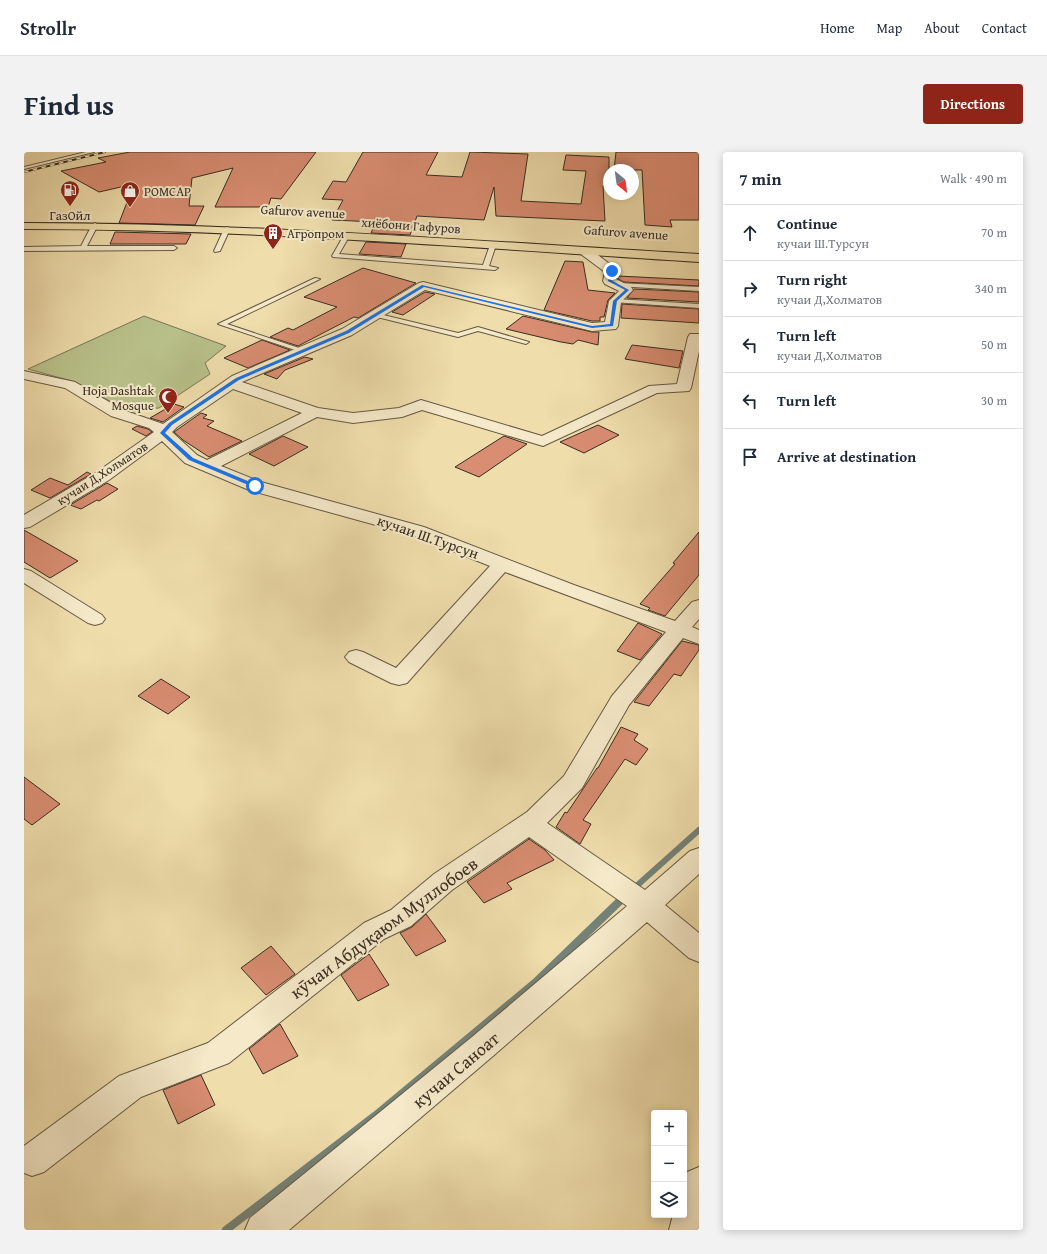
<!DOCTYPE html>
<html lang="en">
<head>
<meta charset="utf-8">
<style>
  :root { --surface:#fff; --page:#f2f2f3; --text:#1f2937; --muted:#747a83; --line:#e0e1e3; --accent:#8f2418 }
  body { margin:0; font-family:"Gentium Book Plus",serif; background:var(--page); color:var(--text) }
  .controls { position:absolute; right:12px; bottom:12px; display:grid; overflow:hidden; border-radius:4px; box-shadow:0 2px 10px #0003 }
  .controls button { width:36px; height:36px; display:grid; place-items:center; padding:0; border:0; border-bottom:1px solid var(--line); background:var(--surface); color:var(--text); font:20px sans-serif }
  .compass { position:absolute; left:579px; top:12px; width:36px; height:36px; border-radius:50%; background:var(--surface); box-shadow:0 2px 10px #0003; rotate:151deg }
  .stop { position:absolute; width:12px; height:12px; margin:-9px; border:3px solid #1a73e8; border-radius:50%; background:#fff }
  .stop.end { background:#1a73e8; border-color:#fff; box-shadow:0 1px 4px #0008 }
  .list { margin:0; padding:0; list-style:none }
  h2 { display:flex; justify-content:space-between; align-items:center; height:52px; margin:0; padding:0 16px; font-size:17px }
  h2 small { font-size:13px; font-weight:400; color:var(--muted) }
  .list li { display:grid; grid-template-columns:26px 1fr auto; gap:12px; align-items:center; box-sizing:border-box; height:56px; padding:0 16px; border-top:1px solid var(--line) }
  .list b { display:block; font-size:15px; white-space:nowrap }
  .list p { margin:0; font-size:13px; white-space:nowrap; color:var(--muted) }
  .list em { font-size:13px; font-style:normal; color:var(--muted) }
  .icon { flex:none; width:22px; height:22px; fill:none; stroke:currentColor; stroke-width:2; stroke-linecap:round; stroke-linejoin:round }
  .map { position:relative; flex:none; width:675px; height:1078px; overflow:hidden; border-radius:4px }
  header { display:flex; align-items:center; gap:24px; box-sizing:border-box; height:56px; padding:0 20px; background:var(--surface); border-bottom:1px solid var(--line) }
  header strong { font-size:19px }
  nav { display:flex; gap:22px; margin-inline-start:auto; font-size:14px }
  .intro { display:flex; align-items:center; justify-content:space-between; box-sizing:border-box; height:96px; padding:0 24px }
  h1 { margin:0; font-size:28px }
  .button { padding:10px 18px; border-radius:4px; background:var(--accent); color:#fff; font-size:14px; font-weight:700 }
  main { display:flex; gap:24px; padding:0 24px }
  aside { flex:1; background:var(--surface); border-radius:4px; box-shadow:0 2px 10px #0003 }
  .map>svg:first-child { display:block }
</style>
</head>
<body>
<header>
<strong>Strollr</strong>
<nav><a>Home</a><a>Map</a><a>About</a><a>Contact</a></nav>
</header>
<div class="intro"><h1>Find us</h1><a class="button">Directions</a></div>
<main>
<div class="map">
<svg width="675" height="1078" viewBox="0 0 675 1078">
  <rect width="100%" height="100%" fill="#efddac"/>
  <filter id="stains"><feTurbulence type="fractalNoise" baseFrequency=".005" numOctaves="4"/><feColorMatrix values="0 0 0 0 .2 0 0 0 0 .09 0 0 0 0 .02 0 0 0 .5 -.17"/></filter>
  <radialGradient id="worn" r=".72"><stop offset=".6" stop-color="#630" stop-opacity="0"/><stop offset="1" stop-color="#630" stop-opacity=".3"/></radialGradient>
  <!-- green -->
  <polygon fill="#b9c18a" stroke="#787755" points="120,164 202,194 181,211 186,222 135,256 121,257 111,263 51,230 4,217"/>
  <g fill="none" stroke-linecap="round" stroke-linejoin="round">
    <!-- stream-far1 -->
    <polyline stroke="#748278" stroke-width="6" points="608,738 675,678"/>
    <!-- stream -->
    <polyline stroke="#748278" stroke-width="8" points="202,1078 352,963 513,829 601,744"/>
  </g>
  <!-- building -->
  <g fill="#d98d72" stroke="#382d20">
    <polygon points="106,0 292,0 257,47 247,46 244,55 191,55 209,16 168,26 165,54 180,54 171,73 95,71 110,32 75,40 37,19 82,10 74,6"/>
    <polygon points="339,0 414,0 402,23 438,25 446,0 504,2 497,49 557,52 562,19 539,18 542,3 585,5 585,35 579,34 581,69 472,64 470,35 460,68 393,64 386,83 347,81 352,70 308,68 319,48 298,47 309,29 322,30"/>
    <polygon points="592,0 675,0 675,68 646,68 648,75 621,73 618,18 590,18"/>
    <polygon points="91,80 167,82 162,92 86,92"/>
    <polygon points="342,90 382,92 377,105 335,102"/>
    <polygon points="541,109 559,110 564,138 591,141 584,148 580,165 576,165 576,169 568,169 520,158"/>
    <polygon points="339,116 392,131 334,166 330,165 274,194 246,185 264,176 269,178 313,155 280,145"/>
    <polygon points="594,124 675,128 675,134 600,130 594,127"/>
    <polygon points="610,137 675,140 675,150 603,146"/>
    <polygon points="401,140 411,142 379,163 368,160"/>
    <polygon points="598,152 675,157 675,171 597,166"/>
    <polygon points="499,164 568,180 575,180 574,193 554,188 549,192 537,190 482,177"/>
    <polygon points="238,188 266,198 224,216 200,206"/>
    <polygon points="608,193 659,199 655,216 601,207"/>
    <polygon points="281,205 289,207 261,218 253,227 240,222"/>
    <polygon points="150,252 160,255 139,270 126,266"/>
    <polygon points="177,261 183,263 179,266 190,269 183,274 218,289 185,305 159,288 150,280"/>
    <polygon points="574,273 595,283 560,301 536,290"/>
    <polygon points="113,274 124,277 128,280 122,284 108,277"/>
    <polygon points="259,284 284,295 250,314 225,302"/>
    <polygon points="480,284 503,292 455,325 431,315"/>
    <polygon points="63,320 67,322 26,346 7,338 26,326 44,333"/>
    <polygon points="83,331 94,337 75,349 73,348 57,357 46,353"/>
    <polygon points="0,378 54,409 26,426 0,410"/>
    <polygon points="675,380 675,423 641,464 624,458 626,456 616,452 651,412 649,411"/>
    <polygon points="614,471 638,482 616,508 593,499"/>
    <polygon points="658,489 675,493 675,498 657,524 650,522 625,554 610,550"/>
    <polygon points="137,527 166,545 144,562 114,544"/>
    <polygon points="597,575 614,582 610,588 624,597 612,613 601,607 559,668 567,672 556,692 532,675 541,660 543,661 573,616 574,616"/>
    <polygon points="0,625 36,652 8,673 0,667"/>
    <polygon points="505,687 521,698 530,708 483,731 488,737 460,751 443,730"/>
    <polygon points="402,762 422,789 392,804 376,781 388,775"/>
    <polygon points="247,794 271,822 242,843 217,816"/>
    <polygon points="345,802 365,833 334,849 317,823"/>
    <polygon points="256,872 274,904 239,922 225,897"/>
    <polygon points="177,923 191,953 154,972 139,938"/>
  </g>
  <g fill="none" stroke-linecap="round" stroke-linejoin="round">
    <!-- service casing -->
    <g stroke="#665943" stroke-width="2">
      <g id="service">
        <polygon points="62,0 70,0 0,17 0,15"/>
        <polygon points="71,71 74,73 63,94 150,94 153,96 150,98 0,99 0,95 57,94 68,73"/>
        <polygon points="203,75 206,77 196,99 191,100 190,99 200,77"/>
        <polygon points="323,81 326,83 315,102 459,113 466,93 469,91 472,93 465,114 474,116 471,118 309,105 308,104 320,83"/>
        <polygon points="291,126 296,127 203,172 281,198 281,200 277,200 194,172"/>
        <polygon points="594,131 675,135 675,139 592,134 592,132"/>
        <polygon points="591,147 675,152 675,156 589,150 588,149"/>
        <polygon points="351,161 434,181 454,175 505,190 502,192 454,179 434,185 349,164 349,162"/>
      </g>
    </g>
    <!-- minor casing -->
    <g stroke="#665943" stroke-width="2">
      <g id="minor">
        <path d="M562,96L566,97L591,116L593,119L592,127L607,135L609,138L597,150L594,174L592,177L568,179L401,138L328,183L218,230L294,256L329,261L375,256L397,248L518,284L625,234L653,232L664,185L666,182H675V199L667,236L665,239L633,241L519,294L398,258L378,265L329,271L293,265L197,314L237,330L400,375L550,433L651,469L668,450L675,448V467L668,475L675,478V492L659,486L605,553L558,636L523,671L621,738L666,699L675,696V722L641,753L675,781V810L665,806L623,770L469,904L265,1078H221L226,1066L448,885L603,754L505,685L428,738L387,774L360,787L205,911L117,945L20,1020L8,1024L0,1021V994L95,924L184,891L340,771L367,758L410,722L503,660L540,624L588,544L642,480L481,420L383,531L375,533L367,531L325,510L321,505L325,500L332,498L339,500L372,516L466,414L388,383L225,338L161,311L138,289L85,328L6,375L0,376V363L73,320L130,280L125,276L87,264L41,236L0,227V219L51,230L99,258L139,272L208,224L318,177L395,131L399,130L568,171L581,170L585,149L595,139L581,132L579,129L581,120L558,103L556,100L558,97ZM209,237L278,261L183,308L173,303L148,280L153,275Z"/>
        <polygon points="0,417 7,419 78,463 81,467 78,471 71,473 64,471 0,431"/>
        <polygon points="675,1015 675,1078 645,1078 649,1063 660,1063 660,1028 663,1020"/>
      </g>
    </g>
    <!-- trunk casing -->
    <g stroke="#382d20" stroke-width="2">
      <path id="trunk" d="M0,71C226,71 450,89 675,102V110C450,96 226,77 0,77Z"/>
    </g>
    <!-- service -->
    <use href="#service" fill="#f5e9c9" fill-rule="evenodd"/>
    <!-- minor -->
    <use href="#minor" fill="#f5e9c9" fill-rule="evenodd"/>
    <!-- trunk -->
    <use href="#trunk" fill="#efddac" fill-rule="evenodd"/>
    <!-- rail casing -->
    <g stroke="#382d20" stroke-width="2">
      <polyline id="rail" points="0,20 81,0"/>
    </g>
    <!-- rail -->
    <use href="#rail" stroke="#f5e9c9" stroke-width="1.5" stroke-dasharray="4.5" stroke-linecap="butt"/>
  </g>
  <!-- route -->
  <polygon fill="#1a73e8" points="586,119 589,119 587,128 605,138 593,149 589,174 568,176 400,135 325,181 215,228 148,273 141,281 169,306 233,333 233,335 229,335 165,308 136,281 145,271 212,226 322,179 398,133 568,174 586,172 589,149 601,138 584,129"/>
  <!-- icons -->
  <defs>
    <g id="fuel-pin" transform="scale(1)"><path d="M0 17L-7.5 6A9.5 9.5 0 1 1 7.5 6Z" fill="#8f2418" stroke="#f5e9c9"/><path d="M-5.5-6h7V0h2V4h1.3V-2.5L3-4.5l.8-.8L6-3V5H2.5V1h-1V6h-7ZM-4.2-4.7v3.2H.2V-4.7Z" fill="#fff"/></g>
    <g id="shop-pin" transform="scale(1)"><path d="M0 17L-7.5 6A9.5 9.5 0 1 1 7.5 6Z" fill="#8f2418" stroke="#f5e9c9"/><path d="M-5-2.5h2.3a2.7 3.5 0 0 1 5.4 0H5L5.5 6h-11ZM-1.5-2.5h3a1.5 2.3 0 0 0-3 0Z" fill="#fff"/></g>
    <g id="building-pin" transform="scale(1)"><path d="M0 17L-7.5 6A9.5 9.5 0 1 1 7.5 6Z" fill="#8f2418" stroke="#f5e9c9"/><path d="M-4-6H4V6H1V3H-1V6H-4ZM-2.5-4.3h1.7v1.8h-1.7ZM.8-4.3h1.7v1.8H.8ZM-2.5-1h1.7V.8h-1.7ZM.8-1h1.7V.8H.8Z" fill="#fff"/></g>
    <g id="mosque-pin" transform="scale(1)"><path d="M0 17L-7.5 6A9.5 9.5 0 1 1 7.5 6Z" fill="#8f2418" stroke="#f5e9c9"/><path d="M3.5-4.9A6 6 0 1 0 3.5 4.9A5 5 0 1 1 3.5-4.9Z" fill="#fff"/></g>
  </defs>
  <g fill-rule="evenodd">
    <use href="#fuel-pin" x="46" y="38"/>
    <use href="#shop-pin" x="106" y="39"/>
    <use href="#building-pin" x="249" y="81"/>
    <use href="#mosque-pin" x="144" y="245"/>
  </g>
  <g text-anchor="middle" stroke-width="4" stroke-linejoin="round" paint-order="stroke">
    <!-- far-poi labels -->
    <g font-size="13" fill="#382d20" stroke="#f5e9c9" text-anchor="start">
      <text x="120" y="44">РОМСАР</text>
      <text x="46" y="68" text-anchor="middle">ГазОйл</text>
      <text x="263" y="86">Агропром</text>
      <text x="130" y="243" text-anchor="end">Hoja Dashtak<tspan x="130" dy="15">Mosque</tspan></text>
    </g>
    <!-- far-street labels -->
    <g font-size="13" fill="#382d20" stroke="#f5e9c9">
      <text transform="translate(279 59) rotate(3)" y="5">Gafurov avenue</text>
      <text transform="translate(387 73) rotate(4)" y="5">хиёбони Гафуров</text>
      <text transform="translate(602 80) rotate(4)" y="5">Gafurov avenue</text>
      <text transform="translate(78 321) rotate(-33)" y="5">кучаи Д,Холматов</text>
    </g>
    <!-- street labels -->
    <g font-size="15" fill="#382d20" stroke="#f5e9c9">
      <text transform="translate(404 385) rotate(19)" y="5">кучаи Ш.Турсун</text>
    </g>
    <!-- near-street labels -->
    <g font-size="18" fill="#382d20" stroke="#f5e9c9">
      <text transform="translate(360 776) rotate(-36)" y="6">кӯчаи Абдуқаюм Муллобоев</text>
      <text transform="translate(432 918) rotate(-40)" y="6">кучаи Саноат</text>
    </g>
  </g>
  <rect width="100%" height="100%" filter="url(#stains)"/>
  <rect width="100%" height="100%" fill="url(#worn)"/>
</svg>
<div class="controls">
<button>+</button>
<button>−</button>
<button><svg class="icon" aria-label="layers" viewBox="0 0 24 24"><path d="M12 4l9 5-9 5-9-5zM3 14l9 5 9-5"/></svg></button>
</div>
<svg class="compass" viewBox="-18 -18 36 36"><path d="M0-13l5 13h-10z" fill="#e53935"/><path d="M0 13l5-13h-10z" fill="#747a83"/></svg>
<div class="stop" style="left:231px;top:334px"></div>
<div class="stop end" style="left:588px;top:119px"></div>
</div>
<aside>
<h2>7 min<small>Walk · 490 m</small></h2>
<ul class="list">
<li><svg class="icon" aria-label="ahead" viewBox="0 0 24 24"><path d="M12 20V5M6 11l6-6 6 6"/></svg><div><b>Continue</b><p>кучаи Ш.Турсун</p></div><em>70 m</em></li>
<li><svg class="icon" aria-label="right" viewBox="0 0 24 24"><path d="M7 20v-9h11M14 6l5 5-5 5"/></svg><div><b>Turn right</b><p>кучаи Д,Холматов</p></div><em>340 m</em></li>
<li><svg class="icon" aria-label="left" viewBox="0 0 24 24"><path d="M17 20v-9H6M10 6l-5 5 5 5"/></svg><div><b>Turn left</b><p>кучаи Д,Холматов</p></div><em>50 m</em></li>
<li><svg class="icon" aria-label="left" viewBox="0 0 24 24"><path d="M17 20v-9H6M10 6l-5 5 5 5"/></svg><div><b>Turn left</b></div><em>30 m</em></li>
<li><svg class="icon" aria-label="arrive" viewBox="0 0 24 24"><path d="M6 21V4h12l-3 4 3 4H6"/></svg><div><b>Arrive at destination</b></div></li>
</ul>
</aside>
</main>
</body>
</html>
